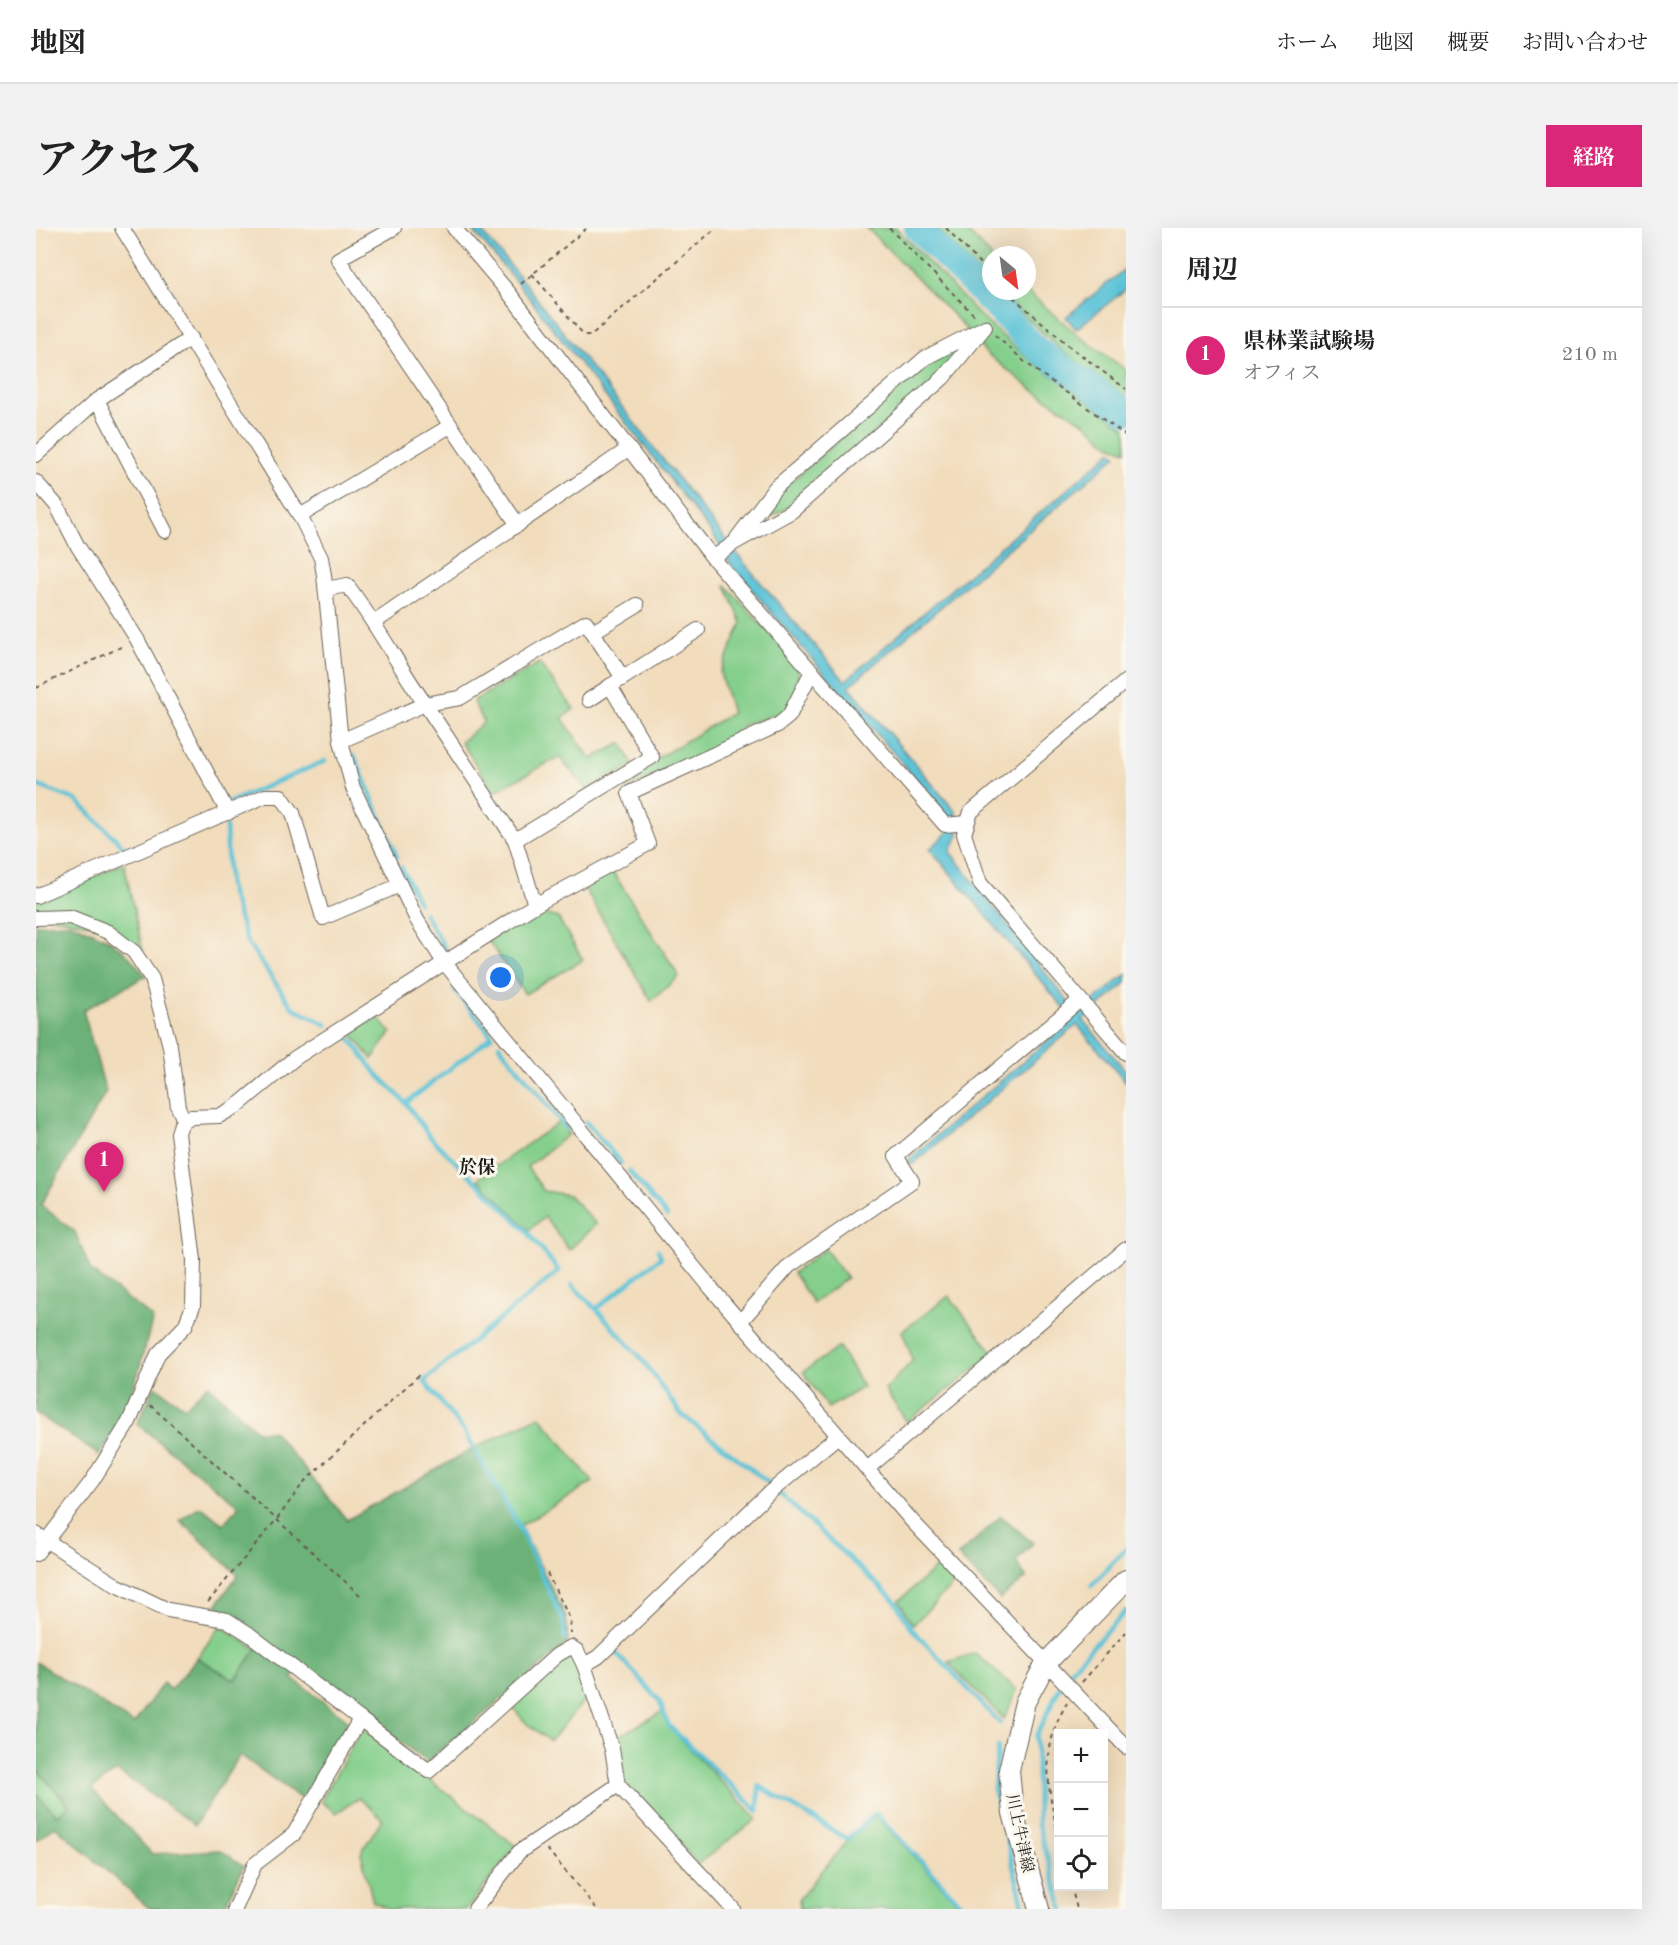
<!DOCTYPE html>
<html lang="ja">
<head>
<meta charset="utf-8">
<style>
  :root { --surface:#fff; --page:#f2f2f2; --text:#222; --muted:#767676; --line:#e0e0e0; --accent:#db2777 }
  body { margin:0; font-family:"Old Standard TT","Noto Serif JP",serif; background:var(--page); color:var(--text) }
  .controls { position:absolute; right:18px; bottom:18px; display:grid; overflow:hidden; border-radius:0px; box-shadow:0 6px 24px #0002 }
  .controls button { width:54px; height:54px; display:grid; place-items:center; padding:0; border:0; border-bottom:2px solid var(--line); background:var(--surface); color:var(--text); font:30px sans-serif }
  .compass { position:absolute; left:946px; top:18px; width:54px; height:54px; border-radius:50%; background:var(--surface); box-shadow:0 6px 24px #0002; rotate:151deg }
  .you { position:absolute; left:465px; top:750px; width:21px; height:21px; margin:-15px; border:4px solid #fff; border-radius:50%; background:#1a73e8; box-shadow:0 0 0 9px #1a73e833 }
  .badge { display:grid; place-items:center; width:39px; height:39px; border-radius:50%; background:var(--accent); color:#fff; font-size:20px; font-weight:700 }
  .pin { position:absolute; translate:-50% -50px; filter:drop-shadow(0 2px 3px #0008) }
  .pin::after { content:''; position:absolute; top:32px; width:21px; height:18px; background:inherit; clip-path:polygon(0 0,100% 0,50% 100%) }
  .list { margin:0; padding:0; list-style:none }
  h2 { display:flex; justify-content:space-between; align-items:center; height:78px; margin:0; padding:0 24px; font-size:26px }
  h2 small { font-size:20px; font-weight:400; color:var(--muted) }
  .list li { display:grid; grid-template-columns:39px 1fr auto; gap:18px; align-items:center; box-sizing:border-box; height:96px; padding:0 24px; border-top:2px solid var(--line) }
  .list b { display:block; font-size:22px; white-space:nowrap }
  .list p { margin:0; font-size:20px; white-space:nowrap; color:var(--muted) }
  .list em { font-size:20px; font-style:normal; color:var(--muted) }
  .icon { flex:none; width:33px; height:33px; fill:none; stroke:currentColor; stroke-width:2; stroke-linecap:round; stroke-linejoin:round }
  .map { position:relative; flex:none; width:1090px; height:1681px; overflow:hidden; border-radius:0px }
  header { display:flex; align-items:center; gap:36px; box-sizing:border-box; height:84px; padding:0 30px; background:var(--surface); border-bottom:2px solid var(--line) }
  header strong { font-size:28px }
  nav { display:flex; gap:33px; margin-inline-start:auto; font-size:21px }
  .intro { display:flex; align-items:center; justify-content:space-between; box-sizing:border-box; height:144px; padding:0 36px }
  h1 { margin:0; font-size:42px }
  .button { padding:15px 27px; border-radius:0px; background:var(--accent); color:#fff; font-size:21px; font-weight:700 }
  main { display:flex; gap:36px; padding:0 36px }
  aside { flex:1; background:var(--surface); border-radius:0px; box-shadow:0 6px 24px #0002 }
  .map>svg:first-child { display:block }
</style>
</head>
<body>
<header>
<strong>地図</strong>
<nav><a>ホーム</a><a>地図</a><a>概要</a><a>お問い合わせ</a></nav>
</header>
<div class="intro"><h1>アクセス</h1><a class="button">経路</a></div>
<main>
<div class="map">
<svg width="1090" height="1681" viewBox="0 0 1090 1681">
  <rect width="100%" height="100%" fill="#fbf7ec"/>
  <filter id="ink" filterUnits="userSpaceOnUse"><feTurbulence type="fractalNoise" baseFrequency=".0167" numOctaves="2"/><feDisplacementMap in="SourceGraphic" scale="12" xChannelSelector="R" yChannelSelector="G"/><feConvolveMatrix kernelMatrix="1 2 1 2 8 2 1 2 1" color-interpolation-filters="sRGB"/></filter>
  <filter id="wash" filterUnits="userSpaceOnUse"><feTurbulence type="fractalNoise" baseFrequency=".008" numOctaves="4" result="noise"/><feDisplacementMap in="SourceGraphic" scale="24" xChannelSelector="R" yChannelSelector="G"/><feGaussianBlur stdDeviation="1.35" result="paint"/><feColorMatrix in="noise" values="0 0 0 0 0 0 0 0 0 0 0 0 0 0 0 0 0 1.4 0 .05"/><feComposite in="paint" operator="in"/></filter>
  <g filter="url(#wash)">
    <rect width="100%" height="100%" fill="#f1dcbc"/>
    <!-- green -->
    <g fill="#85cf8c" stroke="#507654" stroke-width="1.5">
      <polygon points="831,0 860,0 946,90 989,128 1090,200 1090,223 1074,217 1049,195 997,162 950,125 923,93"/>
      <polygon points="900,0 928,0 955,28 955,57"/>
      <polygon points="961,63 991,63 1043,108 1090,142 1090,169 1029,125"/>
      <polygon points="929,112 903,149 753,279 720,297 720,292 742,265 889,136"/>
      <polygon points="689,356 761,436 763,459 749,484 708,497 683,520 590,560 589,550 696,485 684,445 706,395"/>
      <polygon points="503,435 538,481 526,490 555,531 586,515 597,537 551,562 523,529 458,564 425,514 448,494 437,473"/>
      <polygon points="88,635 107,724 73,700 0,686 0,674"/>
      <polygon points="575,641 643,748 615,773 546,656"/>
      <polygon points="498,683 522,690 547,732 489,766 451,711"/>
      <polygon points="341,788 355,805 336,831 315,805"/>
      <polygon points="523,894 533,906 491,939 508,963 533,967 560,996 533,1022 509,989 493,1002 442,951"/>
      <polygon points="789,1021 811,1050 777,1075 757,1045"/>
      <polygon points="913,1068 958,1126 871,1194 849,1162 877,1132 866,1103"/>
      <polygon points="803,1119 827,1159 792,1180 767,1144"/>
      <polygon points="504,1188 557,1254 484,1298 438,1220"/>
      <polygon points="904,1336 921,1352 877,1397 863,1373"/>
      <polygon points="184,1398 221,1421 199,1452 161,1430"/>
      <polygon points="939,1425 981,1462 968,1491 912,1434"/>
      <polygon points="533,1426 541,1433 553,1467 514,1513 489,1494 473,1475"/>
      <polygon points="627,1483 633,1499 721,1591 662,1636 585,1551 576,1512"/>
      <polygon points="326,1500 480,1618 431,1681 354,1681 337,1674 325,1625 346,1591 323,1570 300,1585 285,1573"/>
      <polygon points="0,1540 33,1578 21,1587 0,1566"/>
      <polygon points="840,1588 920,1673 927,1681 764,1681 763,1671 810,1614"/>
    </g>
    <!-- forest -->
    <g fill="#6cb278" stroke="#44674a" stroke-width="1.5">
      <path d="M34,695C72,709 85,716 110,748L47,782L70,864L5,977L39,1004L55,1043L117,1090L92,1181L63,1227L0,1185V696Z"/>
      <polygon points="172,1156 221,1203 237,1203 311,1292 438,1220 484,1298 530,1389 532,1415 391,1534 268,1440 256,1450 313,1493 268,1573 204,1527 159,1597 81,1543 56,1561 116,1626 184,1622 208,1638 187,1681 114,1681 19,1598 0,1613 0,1566 21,1587 33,1578 0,1540 0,1434 98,1496 127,1455 134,1462 161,1430 199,1452 227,1412 180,1377 202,1347 144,1292 164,1278 187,1296 203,1278 101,1196 119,1158 149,1179"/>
      <polygon points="965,1288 997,1315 980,1333 990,1350 964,1371 922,1328"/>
    </g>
    <!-- water -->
    <g fill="#5bc3d7" stroke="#3c707a" stroke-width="1.5">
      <polygon points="435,0 443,0 491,58 709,336 809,453 1076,223 1080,228 813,458 920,584 922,607 914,624 1042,786 1090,746 1090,755 1047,792 1090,843 1090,854 1041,797 876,937 872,932 1037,791 894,621 913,603 913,589 697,340 678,308 487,62"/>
      <polygon points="1090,40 1090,61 1040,101 1030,89"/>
    </g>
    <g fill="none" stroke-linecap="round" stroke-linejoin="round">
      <!-- stream -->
      <g stroke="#5bc3d7" stroke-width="4.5">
        <polyline points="318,528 361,629"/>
        <polyline points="0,557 40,572 92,623 95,621"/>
        <polyline points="194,574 289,533"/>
        <polyline points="190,599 193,659 211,714 256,779 291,797"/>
        <polyline points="365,639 383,675"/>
        <polyline points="388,685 410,722"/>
        <polyline points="312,808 341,846 370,875 394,909 488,1000 523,1043 388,1153 428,1203 480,1293 527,1392 529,1410"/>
        <polyline points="463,817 531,901"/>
        <polyline points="370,875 456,808 418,761"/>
        <polyline points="550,894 585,935"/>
        <polyline points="593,943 631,988"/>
        <polyline points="622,1022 625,1029 560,1081 606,1131 645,1186 733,1255"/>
        <polyline points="536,1057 560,1081"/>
        <polyline points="743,1265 859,1373 875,1400 964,1495"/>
        <polyline points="1055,1358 1090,1321"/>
        <polyline points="578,1423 623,1472 633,1498 722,1583 723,1558 811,1611 840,1585 930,1681"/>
        <polyline points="962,1519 958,1560 988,1681"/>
        <polyline points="1027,1681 1002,1597 1000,1509 1029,1448 1090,1383"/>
      </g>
      <!-- river -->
      <polyline stroke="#5bc3d7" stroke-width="26" points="881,0 1001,121 1090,184"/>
    </g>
  </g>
  <g filter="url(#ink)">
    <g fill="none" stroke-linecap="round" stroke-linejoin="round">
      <!-- minor casing -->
      <g stroke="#675f54" stroke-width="16">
        <g id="minor">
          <polyline points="86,0 264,288 285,330 288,347 305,513 317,560 381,692 407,733 675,1060 831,1241 876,1293 1090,1519"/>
          <polyline points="358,0 302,31 482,297"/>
          <polyline points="418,0 473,65 677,330 909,597 930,595"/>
          <polyline points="61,172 129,303"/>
          <polyline points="0,227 61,172 155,110"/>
          <polyline points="0,254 21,278 41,317 101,411 192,585"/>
          <polyline points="264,288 414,198"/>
          <polyline points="701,310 739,260 889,130 943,102"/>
          <polyline points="677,330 698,315 756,283 907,150 949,99"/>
          <path d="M290,361L311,357C340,395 362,437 389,476L424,470L550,394L587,450L574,458L616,529L479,612"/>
          <polyline points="339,394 592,221"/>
          <polyline points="557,404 601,377"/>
          <polyline points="587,450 662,402"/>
          <polyline points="1090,453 935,584 928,606 944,655 1090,825"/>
          <polyline points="553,472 574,458"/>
          <polyline points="0,668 229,568 245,568 257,585 287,690 364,657"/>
          <polyline points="499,677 612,616 593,565 742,497 753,488 776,443"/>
          <polyline points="0,690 34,689 72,704 98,724 116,751 134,818 142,879 148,892"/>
          <polyline points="704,1094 753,1038 876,953 860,928 1044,772"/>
          <polyline points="831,1241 1090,1021"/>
          <polyline points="0,1306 80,1357 132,1382 191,1392 213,1406 324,1491 258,1606 219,1636 199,1681"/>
          <polyline points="0,1326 56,1253 93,1194 122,1126 149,1098 157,1078 158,1032 142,905 145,896 155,889 183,888 201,878 259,830 499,677 479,612 389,476 305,513"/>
          <polyline points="548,1437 576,1521 582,1557"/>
          <polyline points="324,1491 393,1543 521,1427 535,1419 541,1423 548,1437 562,1429 733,1265 802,1208"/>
          <polyline points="439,1681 483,1624 582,1557 697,1681"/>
        </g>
      </g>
      <!-- secondary casing -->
      <g stroke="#675f54" stroke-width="22">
        <polyline id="secondary" points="1003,1681 977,1585 973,1542 989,1474 1010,1435 1090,1352"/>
      </g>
      <!-- path -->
      <g stroke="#675f54" stroke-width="2" stroke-dasharray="4.5 4.5" stroke-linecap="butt">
        <polyline points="853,0 940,89"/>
        <polyline points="910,0 955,47"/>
        <polyline points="496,46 548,107 555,107 680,0"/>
        <polyline points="485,56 551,0"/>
        <polyline points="970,63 1032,117 1090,161"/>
        <polyline points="959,107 990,135 1090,208"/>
        <polyline points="0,460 89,417"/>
        <polyline points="114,1177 324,1367"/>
        <polyline points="511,1345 534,1391 535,1405"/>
        <polyline points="172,1374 241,1291 268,1254 386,1144"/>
        <polyline points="1046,1454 1090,1404"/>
        <path d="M1023,1609C1011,1561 1004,1519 1031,1475"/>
        <polyline points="511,1621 561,1681"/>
        <polyline points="1035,1658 1041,1681"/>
      </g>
      <!-- minor -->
      <use href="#minor" stroke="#fff" stroke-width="14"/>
      <!-- secondary -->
      <use href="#secondary" stroke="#fff" stroke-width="20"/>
    </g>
  </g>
  <g text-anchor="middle" stroke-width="6" stroke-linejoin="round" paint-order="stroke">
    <!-- street labels -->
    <g font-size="16" fill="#1c1c1c" stroke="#fbf7ec">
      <text transform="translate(985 1605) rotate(78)" y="6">川上牛津線</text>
    </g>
    <!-- neighbourhood labels -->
    <g font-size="18" font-weight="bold" fill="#1c1c1c" stroke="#fbf7ec">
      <text x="441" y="945">於保</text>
    </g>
  </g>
</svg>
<div class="controls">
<button>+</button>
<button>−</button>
<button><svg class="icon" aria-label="locate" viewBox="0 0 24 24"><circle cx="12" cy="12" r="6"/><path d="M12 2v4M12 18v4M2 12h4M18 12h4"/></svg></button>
</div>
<svg class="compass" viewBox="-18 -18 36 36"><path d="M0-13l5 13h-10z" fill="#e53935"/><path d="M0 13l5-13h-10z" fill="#767676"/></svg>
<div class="you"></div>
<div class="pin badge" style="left:68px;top:964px">1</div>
</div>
<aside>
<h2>周辺<small></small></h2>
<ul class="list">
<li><span class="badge">1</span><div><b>県林業試験場</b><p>オフィス</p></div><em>210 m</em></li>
</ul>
</aside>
</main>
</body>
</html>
